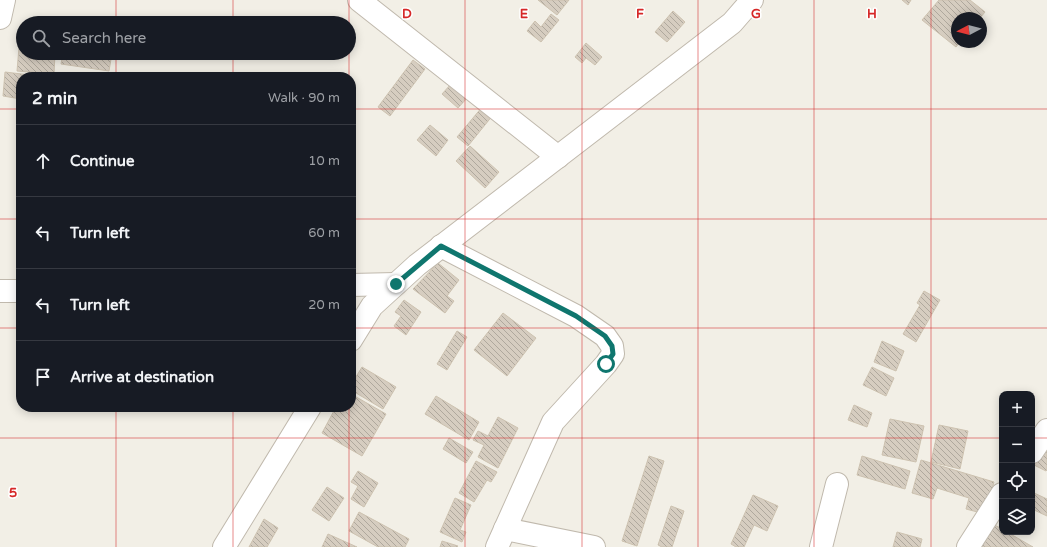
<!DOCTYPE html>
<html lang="en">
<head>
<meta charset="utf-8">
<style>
  :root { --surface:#171b24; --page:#20242c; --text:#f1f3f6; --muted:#9ea1a6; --line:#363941 }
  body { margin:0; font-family:"Varela Round",sans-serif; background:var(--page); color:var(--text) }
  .controls { position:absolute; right:12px; bottom:12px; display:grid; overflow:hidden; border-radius:8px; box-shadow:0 2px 10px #0003 }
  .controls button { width:36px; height:36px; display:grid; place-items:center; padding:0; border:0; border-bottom:1px solid var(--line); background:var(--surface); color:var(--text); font:20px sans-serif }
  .compass { position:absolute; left:951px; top:12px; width:36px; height:36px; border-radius:50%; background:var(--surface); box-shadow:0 2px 10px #0003; rotate:263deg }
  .stop { position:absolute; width:12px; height:12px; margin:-9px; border:3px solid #0f766e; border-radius:50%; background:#fff }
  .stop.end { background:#0f766e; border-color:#fff; box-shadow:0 1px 4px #0008 }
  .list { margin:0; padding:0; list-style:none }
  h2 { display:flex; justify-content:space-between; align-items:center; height:52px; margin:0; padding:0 16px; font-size:17px }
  h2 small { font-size:13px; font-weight:400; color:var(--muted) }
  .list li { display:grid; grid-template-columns:26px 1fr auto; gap:12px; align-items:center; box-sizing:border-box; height:72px; padding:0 16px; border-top:1px solid var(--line) }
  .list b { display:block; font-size:15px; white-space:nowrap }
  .list em { font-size:13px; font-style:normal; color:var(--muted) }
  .icon { flex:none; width:22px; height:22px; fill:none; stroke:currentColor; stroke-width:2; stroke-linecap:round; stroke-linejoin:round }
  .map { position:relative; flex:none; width:1047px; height:547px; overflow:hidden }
  .search { position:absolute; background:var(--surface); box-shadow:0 2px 10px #0003; left:16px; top:16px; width:340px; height:44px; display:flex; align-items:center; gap:10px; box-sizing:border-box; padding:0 14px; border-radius:22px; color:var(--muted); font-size:15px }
  .panel { position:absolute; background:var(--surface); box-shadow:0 2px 10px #0003; left:16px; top:72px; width:340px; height:340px; border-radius:16px }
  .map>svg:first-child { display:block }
</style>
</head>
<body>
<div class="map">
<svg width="1047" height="547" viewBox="0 0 1047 547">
  <defs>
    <pattern id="building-back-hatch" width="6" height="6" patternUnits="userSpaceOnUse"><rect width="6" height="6" fill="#d6cdc0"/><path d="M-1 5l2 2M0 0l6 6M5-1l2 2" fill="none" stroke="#afa89d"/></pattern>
  </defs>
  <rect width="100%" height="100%" fill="#f2efe6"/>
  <!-- building -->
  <g fill="url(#building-back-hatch)" stroke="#cdc2b0">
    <polygon points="538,0 569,0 557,15"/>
    <polygon points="902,0 911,0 908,5"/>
    <polygon points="939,0 970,0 985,12 980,18 957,18 957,42 960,42 956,47 922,20"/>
    <polygon points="673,11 685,22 667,42 655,32"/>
    <polygon points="551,14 559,20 541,42 527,31 535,21 541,27"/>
    <polygon points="21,24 23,25 23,53 55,53 54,74 17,71"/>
    <polygon points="586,43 602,57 595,65 586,58 582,63 575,57"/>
    <polygon points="63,53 112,53 109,71 61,64"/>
    <polygon points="413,60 425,69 390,116 378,107"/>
    <polygon points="5,72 46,77 21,77 21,99 3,96"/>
    <polygon points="451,84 467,98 458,108 442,94"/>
    <polygon points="483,106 493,115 468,146 457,137"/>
    <polygon points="430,125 448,140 436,156 417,140"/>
    <polygon points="470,146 499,172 485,188 456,161"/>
    <polygon points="438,263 459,280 447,296 454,301 445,313 413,289"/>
    <polygon points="924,291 940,300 916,342 903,334 920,305 917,303"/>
    <polygon points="404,300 421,312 406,335 394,326 401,316 395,312"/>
    <polygon points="503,313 536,338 507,376 474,350"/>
    <polygon points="457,331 467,337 447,370 437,364"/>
    <polygon points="882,341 904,351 896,371 874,362"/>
    <polygon points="362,367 396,387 383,409 351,390 351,385"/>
    <polygon points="872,367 894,378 886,396 863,385"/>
    <polygon points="351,394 386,414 362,456 322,433 336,407 351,407"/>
    <polygon points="436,396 479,422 469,440 425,414"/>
    <polygon points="854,405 872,413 867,427 848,420"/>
    <polygon points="498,417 518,428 498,468 478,457 484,445 473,440 478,431 488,436"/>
    <polygon points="890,419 924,426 916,462 882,455"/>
    <polygon points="939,425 968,431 960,469 931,462"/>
    <polygon points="449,438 473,452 466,463 443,449"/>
    <polygon points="1047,444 1047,470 1046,471 1034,465"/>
    <polygon points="649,456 664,461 637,546 622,541"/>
    <polygon points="862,456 910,471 905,489 857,475"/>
    <polygon points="921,460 994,482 985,514 966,509 969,498 937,488 933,499 912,493"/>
    <polygon points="476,461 497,472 491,482 487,480 474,502 459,493"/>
    <polygon points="358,471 378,483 364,507 351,499 358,486 351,482"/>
    <polygon points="327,487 344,498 329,521 312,510"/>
    <polygon points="1032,492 1047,499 1047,516 1032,509"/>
    <polygon points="753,495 778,506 767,531 754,525 744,547 736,547 731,544"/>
    <polygon points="455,498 471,505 460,530 466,532 462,542 440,532"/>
    <polygon points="671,506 684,511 672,547 662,547 658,545"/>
    <polygon points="359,512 409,539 405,547 378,547 349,531"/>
    <polygon points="264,519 278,528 267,547 249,547"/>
    <polygon points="991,523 1002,529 1002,532 1007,532 1033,547 977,547"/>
    <polygon points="897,532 922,539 920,547 893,547"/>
    <polygon points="328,534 357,547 322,547"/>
    <polygon points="442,541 458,546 457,547 440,547"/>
  </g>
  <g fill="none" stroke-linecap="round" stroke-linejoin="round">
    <!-- street casing -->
    <g stroke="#c0b9ad" stroke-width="24">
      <g id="street">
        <polyline points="359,0 558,157"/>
        <polyline points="0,18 4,0"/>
        <polyline points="441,246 576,316 605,336 612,346 613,354 606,364 553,422 497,547"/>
        <polyline points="351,285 396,284"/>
        <polyline points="0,291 21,291"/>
        <polyline points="351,340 372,306 417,265 732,23 752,0"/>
        <polyline points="1032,452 1047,430"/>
        <polyline points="505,529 594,547"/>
        <polyline points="224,547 310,407"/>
        <polyline points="821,547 837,484"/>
        <polyline points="968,547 1002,494"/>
      </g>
    </g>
    <!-- street -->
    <use href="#street" stroke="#fff" stroke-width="22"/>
  </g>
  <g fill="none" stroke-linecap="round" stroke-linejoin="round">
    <!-- route -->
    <polyline stroke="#0f766e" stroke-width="5" points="396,284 441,246 576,316 605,336 612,346 613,354 606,364"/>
  </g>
  <!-- grid -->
  <path fill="none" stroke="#d62828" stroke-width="1" stroke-opacity="0.55" d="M116,0V23M233,0V23M349,0V23M465,0V547M582,0V547M698,0V547M814,0V547M931,0V547M349,23V53M116,53V77M233,53V77M349,53V77M0,109H21M351,109H1047M0,219H21M351,219H1047M0,328H21M351,328H1047M116,407V547M233,407V547M349,407V547M0,438H1002M1032,438H1047"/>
  <g font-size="13" text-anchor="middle" font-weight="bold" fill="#d62828" stroke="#fff" stroke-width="3" stroke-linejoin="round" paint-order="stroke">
    <text x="407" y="18">D</text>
    <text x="524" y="18">E</text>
    <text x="640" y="18">F</text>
    <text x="756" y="18">G</text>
    <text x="872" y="18">H</text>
    <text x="13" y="497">5</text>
  </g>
</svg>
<div class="controls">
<button>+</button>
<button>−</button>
<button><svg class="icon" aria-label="locate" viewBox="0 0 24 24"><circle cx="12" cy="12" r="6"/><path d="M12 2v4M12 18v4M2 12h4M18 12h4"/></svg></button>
<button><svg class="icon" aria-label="layers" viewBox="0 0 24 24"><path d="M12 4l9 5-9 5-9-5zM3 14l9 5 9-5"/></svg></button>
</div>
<svg class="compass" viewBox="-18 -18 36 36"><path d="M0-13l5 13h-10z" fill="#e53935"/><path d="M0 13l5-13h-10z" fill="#9ea1a6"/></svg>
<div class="stop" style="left:606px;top:364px"></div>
<div class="stop end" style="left:396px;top:284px"></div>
<div class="search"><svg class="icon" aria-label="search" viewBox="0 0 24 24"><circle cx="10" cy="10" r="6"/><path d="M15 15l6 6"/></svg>Search here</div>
<section class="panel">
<h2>2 min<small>Walk · 90 m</small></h2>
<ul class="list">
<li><svg class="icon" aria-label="ahead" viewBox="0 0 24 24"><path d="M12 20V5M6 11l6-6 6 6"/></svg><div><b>Continue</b></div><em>10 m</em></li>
<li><svg class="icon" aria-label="left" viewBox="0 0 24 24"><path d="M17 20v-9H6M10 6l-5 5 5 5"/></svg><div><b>Turn left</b></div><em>60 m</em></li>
<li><svg class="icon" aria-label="left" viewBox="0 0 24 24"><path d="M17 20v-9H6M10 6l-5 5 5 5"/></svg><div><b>Turn left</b></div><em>20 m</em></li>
<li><svg class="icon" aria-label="arrive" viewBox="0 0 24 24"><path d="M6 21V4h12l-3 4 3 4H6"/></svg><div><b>Arrive at destination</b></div></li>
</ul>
</section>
</div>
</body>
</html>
